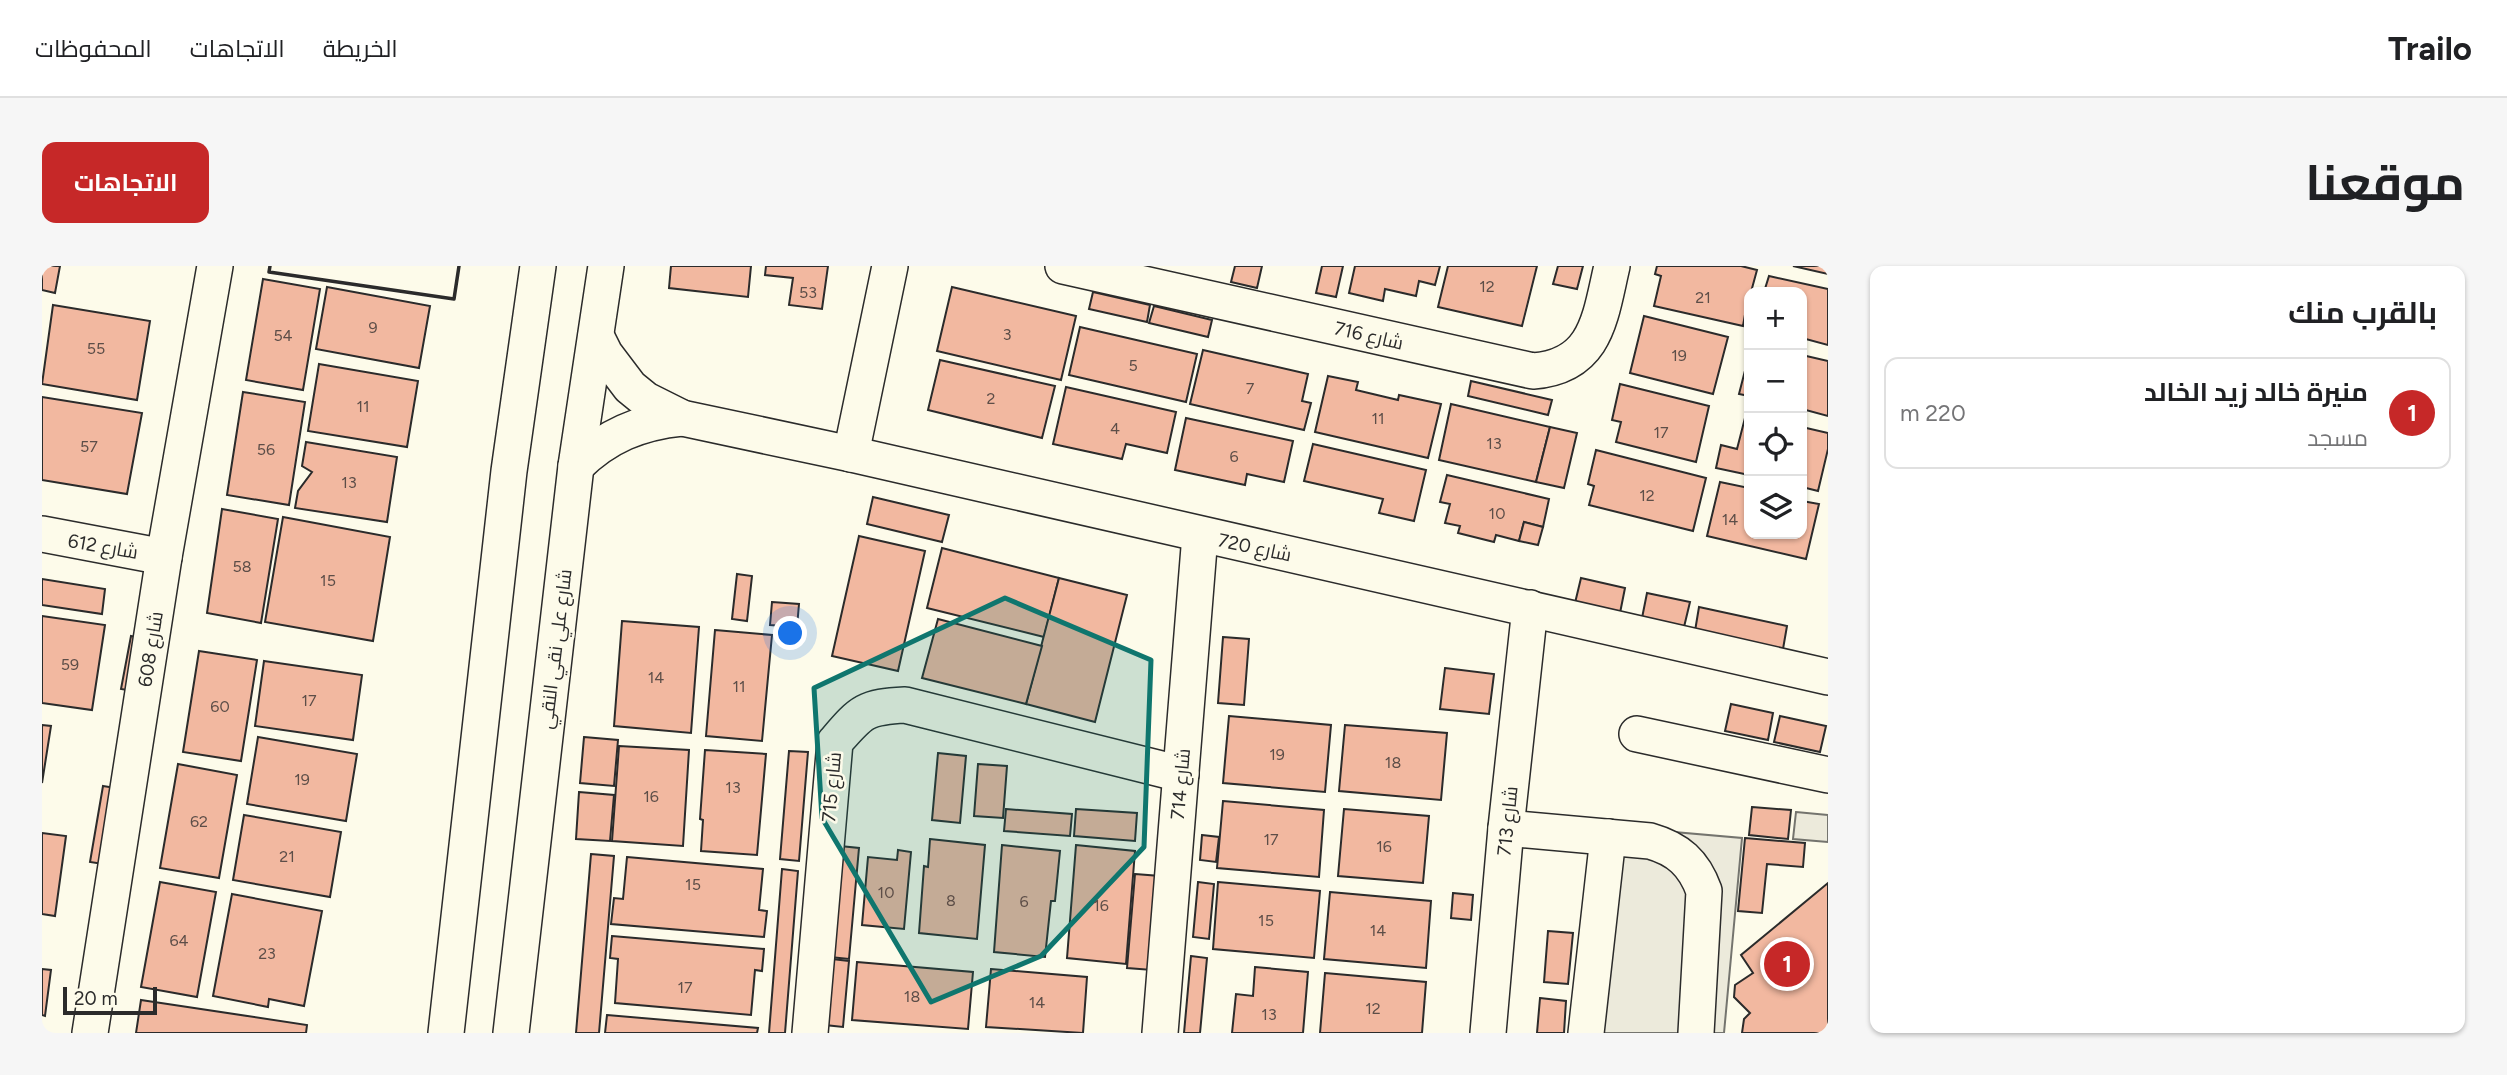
<!DOCTYPE html>
<html lang="ar">
<head>
<meta charset="utf-8">
<style>
  :root { --surface:#fff; --page:#f6f6f6; --text:#202124; --muted:#757577; --line:#e0e0e0; --accent:#c62828 }
  body { margin:0; font-family:Figtree,Cairo,sans-serif; background:var(--page); color:var(--text); direction:rtl }
  .controls { position:absolute; right:21px; top:21px; display:grid; overflow:hidden; border-radius:14px; box-shadow:0 2px 5px #0004 }
  .controls button { width:63px; height:63px; display:grid; place-items:center; padding:0; border:0; border-bottom:2px solid var(--line); background:var(--surface); color:var(--text); font:35px sans-serif }
  .scale { position:absolute; left:21px; bottom:18px; width:94px; box-sizing:border-box; padding-left:7px; border:4px solid #2b2b2b; border-top:0; font-size:19px; line-height:24px; white-space:nowrap; color:#2b2b2b; -webkit-text-stroke:5px #fdfbea; paint-order:stroke }
  .you { position:absolute; left:749px; top:368px; width:24px; height:24px; margin:-18px; border:5px solid #fff; border-radius:50%; background:#1a73e8; box-shadow:0 0 0 10px #1a73e833 }
  .badge { display:grid; place-items:center; width:46px; height:46px; border-radius:50%; background:var(--accent); color:#fff; font-size:23px; font-weight:700 }
  .pin { position:absolute; translate:-50% -50%; border:4px solid #fff; box-shadow:0 2px 7px #0006 }
  .list { margin:0; padding:0; list-style:none }
  h2 { display:flex; justify-content:space-between; align-items:center; height:91px; margin:0; padding:0 28px; font-size:30px }
  h2 small { font-size:23px; font-weight:400; color:var(--muted) }
  .list li { display:grid; grid-template-columns:46px 1fr auto; gap:21px; align-items:center; box-sizing:border-box; height:112px; margin:0 14px 14px; padding:0 14px; border:2px solid var(--line); border-radius:14px }
  .list b { display:block; font-size:26px; white-space:nowrap }
  .list p { margin:0; font-size:23px; white-space:nowrap; color:var(--muted) }
  .list em { font-size:23px; font-style:normal; color:var(--muted) }
  .icon { flex:none; width:38px; height:38px; fill:none; stroke:currentColor; stroke-width:2; stroke-linecap:round; stroke-linejoin:round }
  .map { position:relative; flex:none; width:1786px; height:767px; overflow:hidden; direction:ltr; border-radius:14px }
  header { display:flex; align-items:center; gap:42px; box-sizing:border-box; height:98px; padding:0 35px; background:var(--surface); border-bottom:2px solid var(--line) }
  header strong { font-size:33px }
  nav { display:flex; gap:38px; margin-inline-start:auto; font-size:24px }
  .intro { display:flex; align-items:center; justify-content:space-between; box-sizing:border-box; height:168px; padding:0 42px }
  h1 { margin:0; font-size:49px }
  .button { padding:18px 32px; border-radius:14px; background:var(--accent); color:#fff; font-size:24px; font-weight:700 }
  main { display:flex; gap:42px; padding:0 42px }
  aside { flex:1; background:var(--surface); border-radius:14px; box-shadow:0 2px 5px #0004 }
  .map>svg:first-child { display:block }
</style>
</head>
<body>
<header>
<strong>Trailo</strong>
<nav><a>الخريطة</a><a>الاتجاهات</a><a>المحفوظات</a></nav>
</header>
<div class="intro"><h1>موقعنا</h1><a class="button">الاتجاهات</a></div>
<main>
<aside>
<h2>بالقرب منك<small></small></h2>
<ul class="list">
<li><span class="badge">1</span><div><b>منيرة خالد زيد الخالد</b><p>مسجد</p></div><em>220 m</em></li>
</ul>
</aside>
<div class="map">
<svg width="1786" height="767" viewBox="0 0 1786 767">
  <rect width="100%" height="100%" fill="#fdfbea"/>
  <!-- parking -->
  <g fill="#eceadb" stroke="#74746e" stroke-width="2">
    <polygon points="1754,546 1786,549 1786,576 1751,573"/>
    <polygon points="1552,559 1700,572 1682,767 1534,767"/>
  </g>
  <!-- building -->
  <g fill="#f2b8a0" stroke="#2b2b2b" stroke-width="2">
    <polygon points="0,0 18,0 13,27 0,24"/>
    <polygon points="629,0 709,0 706,31 627,22"/>
    <polygon points="724,0 786,0 780,43 747,39 751,12 723,9"/>
    <polygon points="1193,0 1220,0 1215,22 1189,16"/>
    <polygon points="1280,0 1301,0 1294,31 1274,27"/>
    <polygon points="1313,0 1398,0 1393,19 1377,15 1374,30 1343,23 1341,35 1307,27"/>
    <polygon points="1406,0 1495,0 1480,60 1396,41"/>
    <polygon points="1516,0 1541,0 1535,23 1511,18"/>
    <polygon points="1615,0 1699,0 1715,4 1709,26 1707,26 1701,60 1612,40 1619,10 1613,8"/>
    <polygon points="1751,0 1786,0 1786,8"/>
    <polygon points="1727,10 1786,23 1786,79 1760,72 1760,26 1722,26"/>
    <polygon points="221,13 278,23 261,124 204,114"/>
    <polygon points="285,21 388,40 377,102 274,83"/>
    <polygon points="910,21 1034,50 1019,114 895,85"/>
    <polygon points="1051,26 1108,39 1105,56 1047,43"/>
    <polygon points="11,39 108,55 95,134 0,118"/>
    <polygon points="1112,40 1170,54 1166,71 1107,57"/>
    <polygon points="1602,50 1686,71 1671,128 1588,107"/>
    <polygon points="1038,61 1155,88 1144,136 1027,109"/>
    <polygon points="1161,84 1266,108 1260,135 1269,137 1262,164 1148,138"/>
    <polygon points="1707,89 1707,130 1697,128"/>
    <polygon points="1760,89 1786,95 1786,150 1760,143"/>
    <polygon points="898,94 1013,120 1000,172 886,144"/>
    <polygon points="277,98 376,115 365,181 266,165"/>
    <polygon points="1286,110 1316,116 1314,124 1356,134 1357,129 1399,138 1386,192 1273,166"/>
    <polygon points="1429,115 1510,134 1506,149 1426,130"/>
    <polygon points="1578,118 1667,140 1654,196 1574,176 1579,156 1570,154"/>
    <polygon points="1024,121 1134,146 1125,187 1084,178 1080,193 1011,178"/>
    <polygon points="201,126 263,136 247,239 185,229"/>
    <polygon points="0,131 100,147 85,228 0,214"/>
    <polygon points="1409,138 1508,161 1494,216 1397,194"/>
    <polygon points="1704,148 1707,149 1707,209 1674,202 1679,179 1695,183"/>
    <polygon points="1144,152 1251,175 1242,216 1205,208 1203,219 1133,204"/>
    <polygon points="1508,161 1535,167 1522,222 1494,216"/>
    <polygon points="1760,161 1786,167 1786,183 1776,225 1760,221"/>
    <polygon points="264,176 355,191 345,256 253,242 256,225 270,206 260,200"/>
    <polygon points="1271,178 1384,204 1372,255 1337,247 1341,233 1262,215"/>
    <polygon points="1554,184 1664,212 1651,265 1547,239 1552,220 1546,218"/>
    <polygon points="1405,209 1507,233 1501,261 1482,256 1477,275 1454,269 1452,276 1416,267 1418,260 1403,257 1408,238 1398,236"/>
    <polygon points="1678,216 1707,222 1707,268 1760,268 1760,235 1777,238 1764,293 1665,270"/>
    <polygon points="831,231 907,249 900,276 825,258"/>
    <polygon points="180,243 236,253 219,357 165,347"/>
    <polygon points="241,251 348,271 331,375 223,356"/>
    <polygon points="1482,256 1501,261 1496,279 1477,275"/>
    <polygon points="817,270 883,285 856,405 790,390"/>
    <polygon points="900,282 1017,312 1002,371 885,342"/>
    <polygon points="695,308 710,310 705,355 690,353"/>
    <polygon points="1017,312 1085,329 1053,456 984,438"/>
    <polygon points="1539,312 1583,322 1578,347 1533,337"/>
    <polygon points="0,313 63,323 60,348 0,339"/>
    <polygon points="1605,327 1648,336 1642,361 1600,352"/>
    <polygon points="730,336 757,338 755,361 728,359"/>
    <polygon points="1657,341 1745,360 1741,383 1653,365"/>
    <polygon points="0,350 63,359 50,444 0,437"/>
    <polygon points="896,353 1000,380 984,438 880,412"/>
    <polygon points="580,355 657,361 649,467 572,460"/>
    <polygon points="673,364 730,369 720,475 664,470"/>
    <polygon points="89,370 106,373 97,426 79,423"/>
    <polygon points="1181,371 1207,373 1202,439 1176,437"/>
    <polygon points="157,385 215,394 199,495 141,486"/>
    <polygon points="222,395 320,409 311,474 213,460"/>
    <polygon points="1403,402 1452,408 1447,448 1398,443"/>
    <polygon points="1689,438 1731,447 1726,474 1683,465"/>
    <polygon points="1187,450 1289,459 1283,526 1181,517"/>
    <polygon points="1738,450 1784,460 1778,486 1732,476"/>
    <polygon points="0,459 9,460 0,517"/>
    <polygon points="1303,459 1405,467 1399,534 1297,525"/>
    <polygon points="216,471 315,488 304,555 205,538"/>
    <polygon points="542,471 576,474 572,520 538,517"/>
    <polygon points="577,480 647,484 641,580 570,575"/>
    <polygon points="663,484 724,488 715,589 659,585 661,554 658,553"/>
    <polygon points="747,485 766,486 757,595 738,593"/>
    <polygon points="896,487 924,490 918,557 890,554"/>
    <polygon points="136,498 195,509 177,612 118,602"/>
    <polygon points="936,498 965,500 961,552 932,550"/>
    <polygon points="61,520 80,523 68,599 48,596"/>
    <polygon points="537,526 572,529 568,575 534,573"/>
    <polygon points="1181,535 1282,544 1277,611 1175,602"/>
    <polygon points="1710,541 1749,544 1746,573 1707,569"/>
    <polygon points="964,543 1030,548 1028,570 962,565"/>
    <polygon points="1034,543 1095,547 1093,575 1032,570"/>
    <polygon points="1302,543 1387,550 1381,617 1296,610"/>
    <polygon points="202,549 299,566 288,631 191,614"/>
    <polygon points="0,567 24,570 13,650 0,648"/>
    <polygon points="1160,569 1177,571 1174,596 1158,594"/>
    <polygon points="1703,572 1763,577 1761,601 1725,598 1720,647 1696,645"/>
    <polygon points="888,573 943,579 935,673 877,667 882,600 886,601"/>
    <polygon points="960,579 1018,585 1013,635 1009,635 1003,691 952,686"/>
    <polygon points="1034,579 1093,585 1084,698 1025,692"/>
    <polygon points="798,580 817,582 807,693 788,691"/>
    <polygon points="856,584 869,586 862,663 820,659 826,591 855,594"/>
    <polygon points="549,588 572,590 557,767 534,767"/>
    <polygon points="585,591 721,603 717,644 725,645 722,671 569,658 572,632 581,633"/>
    <polygon points="740,603 756,605 743,767 727,767"/>
    <polygon points="1093,608 1118,610 1110,704 1085,702"/>
    <polygon points="118,616 174,626 155,731 99,721"/>
    <polygon points="1156,616 1172,618 1167,673 1151,671"/>
    <polygon points="1176,616 1278,625 1272,692 1171,683"/>
    <polygon points="1786,617 1786,767 1700,767 1702,753 1708,747 1692,731 1693,719 1711,707 1699,689"/>
    <polygon points="1288,626 1389,635 1384,702 1282,693"/>
    <polygon points="1411,627 1431,629 1429,654 1409,652"/>
    <polygon points="190,628 280,645 262,740 227,733 226,741 171,730"/>
    <polygon points="1506,665 1531,667 1526,718 1502,716"/>
    <polygon points="570,670 722,683 720,705 713,704 709,749 573,737 576,693 568,692"/>
    <polygon points="1149,690 1165,692 1158,767 1142,767"/>
    <polygon points="790,693 807,695 801,761 783,759"/>
    <polygon points="815,696 931,706 926,763 810,754"/>
    <polygon points="1213,701 1266,706 1261,767 1190,767 1194,728 1211,730"/>
    <polygon points="0,703 9,704 3,750 0,749"/>
    <polygon points="949,703 1045,711 1041,767 944,761"/>
    <polygon points="1283,707 1384,716 1380,767 1278,767"/>
    <polygon points="1498,732 1524,735 1522,767 1495,767"/>
    <polygon points="99,734 265,759 264,767 94,767"/>
    <polygon points="565,749 716,762 715,767 563,767"/>
  </g>
  <g fill="none" stroke-linecap="round" stroke-linejoin="round">
    <!-- minor casing -->
    <g stroke="#2b2b2b" stroke-width="38">
      <g id="minor">
        <path d="M1021,0L1491,105C1555,100 1558,51 1570,0"/>
        <polyline points="554,70 563,88 588,121 604,134 640,152 809,188 1786,411"/>
        <polyline points="809,188 848,0"/>
        <path d="M534,200C564,170 598,156 640,152"/>
        <polyline points="0,268 122,291"/>
        <polyline points="1595,468 1786,509"/>
        <path d="M1464,562L1608,575C1636,583 1652,597 1662,625L1654,767"/>
        <polyline points="48,767 122,291 173,0"/>
        <polyline points="404,767 467,205 496,0"/>
        <polyline points="469,767 534,200 564,0"/>
        <path d="M768,767L793,476C819,446 822,441 863,439L1139,508"/>
        <polyline points="1118,767 1158,269"/>
        <polyline points="1446,767 1464,562 1488,342"/>
        <polyline points="1544,767 1566,571"/>
      </g>
    </g>
    <!-- minor -->
    <use href="#minor" stroke="#fdfbea" stroke-width="35"/>
    <!-- wall -->
    <polyline stroke="#2b2b2b" stroke-width="3.5" points="228,0 227,6 412,33 417,0"/>
  </g>
  <!-- marked area -->
  <path fill="#0f766e" fill-opacity="0.2" stroke="#0f766e" stroke-width="5" stroke-linejoin="round" d="M963,332L1109,394L1102,581L999,690L889,736L780,552L772,422Z"/>
  <g text-anchor="middle" stroke-width="5" stroke-linejoin="round" paint-order="stroke">
    <!-- number labels -->
    <g font-size="16" fill="#5d4e48">
      <text x="1445" y="26">12</text>
      <text x="766" y="32">53</text>
      <text x="1661" y="37">21</text>
      <text x="331" y="67">9</text>
      <text x="965" y="74">3</text>
      <text x="241" y="75">54</text>
      <text x="54" y="88">55</text>
      <text x="1637" y="95">19</text>
      <text x="1091" y="105">5</text>
      <text x="1208" y="128">7</text>
      <text x="949" y="138">2</text>
      <text x="321" y="146">11</text>
      <text x="1336" y="158">11</text>
      <text x="1073" y="168">4</text>
      <text x="1619" y="172">17</text>
      <text x="1452" y="183">13</text>
      <text x="47" y="186">57</text>
      <text x="224" y="189">56</text>
      <text x="1192" y="196">6</text>
      <text x="307" y="222">13</text>
      <text x="1605" y="235">12</text>
      <text x="1455" y="253">10</text>
      <text x="1688" y="259">14</text>
      <text x="200" y="306">58</text>
      <text x="286" y="320">15</text>
      <text x="28" y="404">59</text>
      <text x="614" y="417">14</text>
      <text x="697" y="426">11</text>
      <text x="267" y="440">17</text>
      <text x="178" y="446">60</text>
      <text x="1235" y="494">19</text>
      <text x="1351" y="502">18</text>
      <text x="260" y="519">19</text>
      <text x="691" y="527">13</text>
      <text x="609" y="536">16</text>
      <text x="157" y="561">62</text>
      <text x="1229" y="579">17</text>
      <text x="1342" y="586">16</text>
      <text x="245" y="596">21</text>
      <text x="651" y="624">15</text>
      <text x="844" y="632">10</text>
      <text x="909" y="640">8</text>
      <text x="982" y="641">6</text>
      <text x="1059" y="645">16</text>
      <text x="1224" y="660">15</text>
      <text x="1336" y="670">14</text>
      <text x="137" y="680">64</text>
      <text x="225" y="693">23</text>
      <text x="643" y="727">17</text>
      <text x="870" y="736">18</text>
      <text x="995" y="742">14</text>
      <text x="1331" y="748">12</text>
      <text x="1227" y="754">13</text>
    </g>
    <!-- street labels -->
    <g font-size="19" fill="#2b2b2b" stroke="#fdfbea">
      <text transform="translate(1327 69) rotate(13)" y="7">شارع 716</text>
      <text transform="translate(61 280) rotate(10)" y="7">شارع 612</text>
      <text transform="translate(1213 281) rotate(12)" y="7">شارع 720</text>
      <text transform="translate(108 383) rotate(-81)" y="7">شارع 608</text>
      <text transform="translate(513 383) rotate(-83)" y="7">شارع علي نقي النقي</text>
      <text transform="translate(1138 518) rotate(-85)" y="7">شارع 714</text>
      <text transform="translate(789 521) rotate(-85)" y="7">شارع 715</text>
      <text transform="translate(1465 555) rotate(-84)" y="7">شارع 713</text>
    </g>
  </g>
</svg>
<div class="controls">
<button>+</button>
<button>−</button>
<button><svg class="icon" aria-label="locate" viewBox="0 0 24 24"><circle cx="12" cy="12" r="6"/><path d="M12 2v4M12 18v4M2 12h4M18 12h4"/></svg></button>
<button><svg class="icon" aria-label="layers" viewBox="0 0 24 24"><path d="M12 4l9 5-9 5-9-5zM3 14l9 5 9-5"/></svg></button>
</div>
<div class="scale">20 m</div>
<div class="you"></div>
<div class="pin badge" style="left:1745px;top:698px">1</div>
</div>
</main>
</body>
</html>
